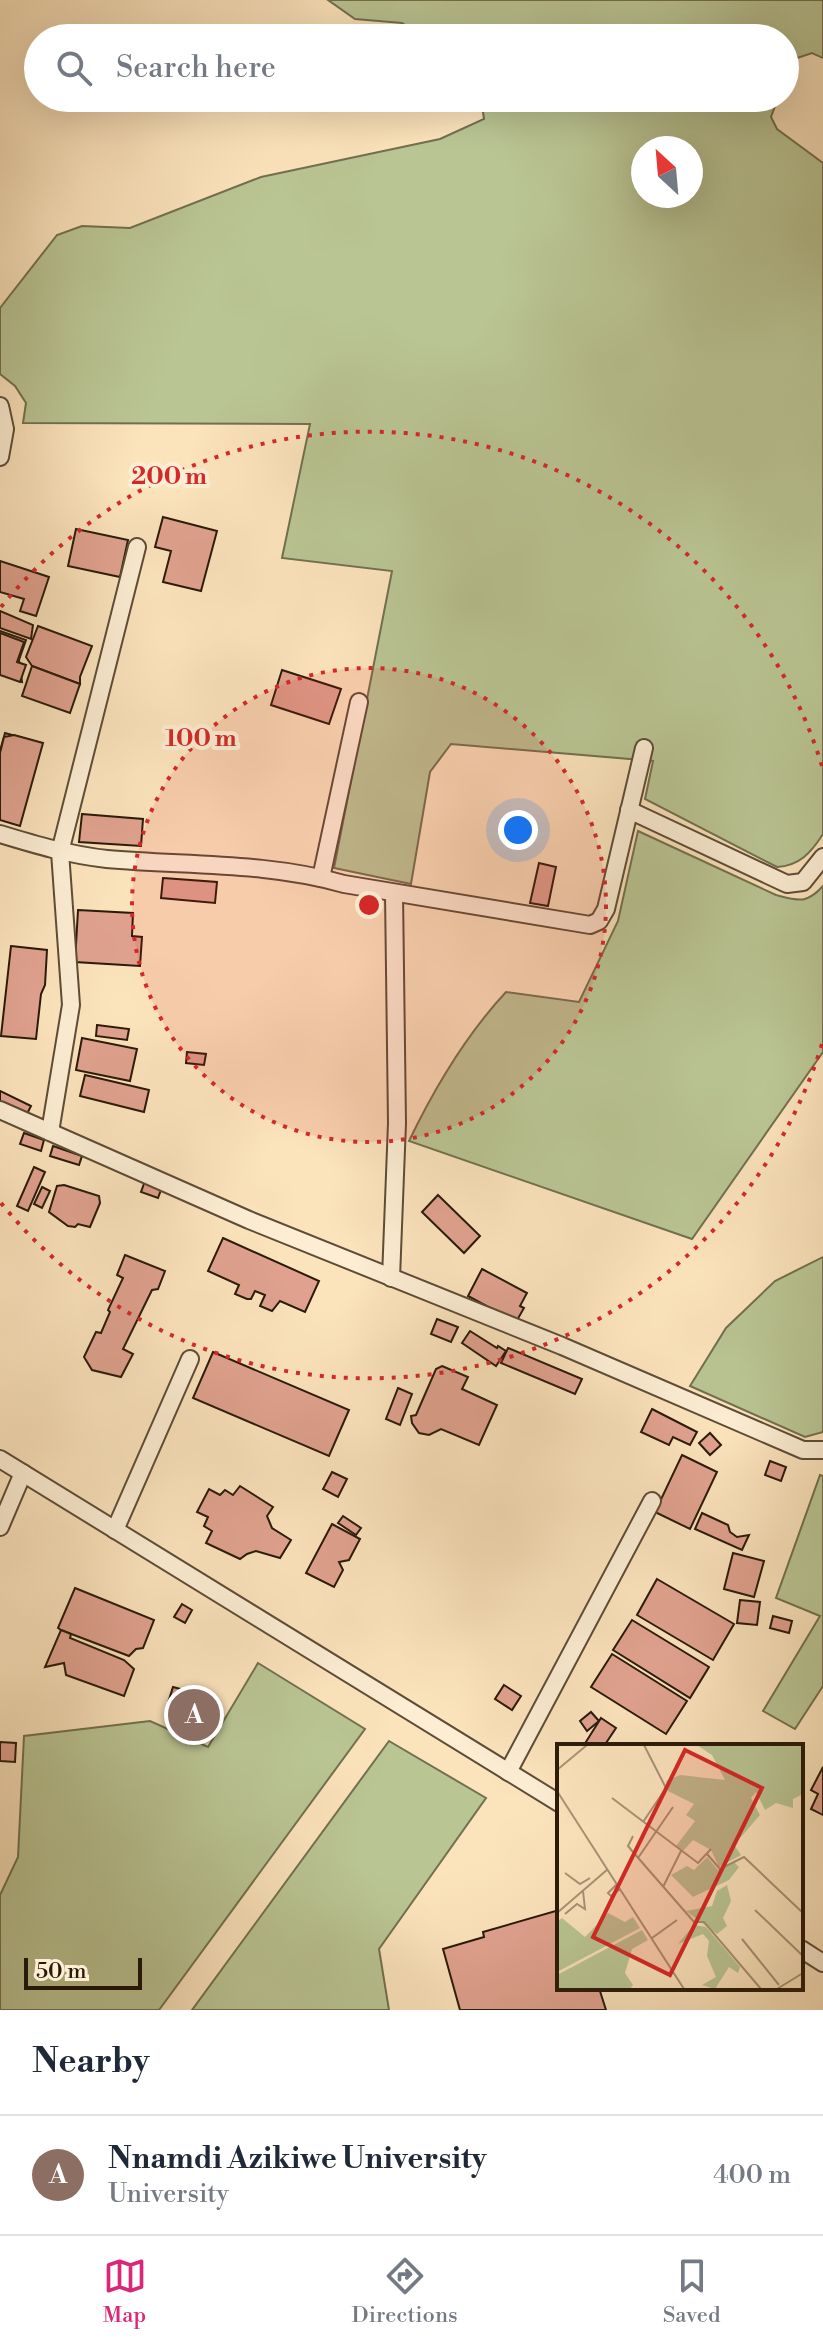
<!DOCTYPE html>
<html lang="en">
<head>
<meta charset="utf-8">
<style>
  :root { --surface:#fff; --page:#f6f6f7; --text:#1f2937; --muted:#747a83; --line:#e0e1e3; --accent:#db2777 }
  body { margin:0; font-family:"Libre Bodoni",serif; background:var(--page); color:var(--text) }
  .compass { position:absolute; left:631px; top:136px; width:72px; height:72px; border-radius:50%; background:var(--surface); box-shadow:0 8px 32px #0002; rotate:334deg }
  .scale { position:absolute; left:24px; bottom:20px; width:118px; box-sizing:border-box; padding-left:8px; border:4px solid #2a1a0a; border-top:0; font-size:22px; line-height:28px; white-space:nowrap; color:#2a1a0a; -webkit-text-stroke:6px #fcedd3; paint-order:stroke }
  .you { position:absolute; left:518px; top:830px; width:28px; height:28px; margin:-20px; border:6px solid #fff; border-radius:50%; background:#1a73e8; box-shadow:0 0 0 12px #1a73e833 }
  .badge { display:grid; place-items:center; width:52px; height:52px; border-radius:50%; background:var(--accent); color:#fff; font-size:26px; font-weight:700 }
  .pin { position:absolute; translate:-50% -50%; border:4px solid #fff; box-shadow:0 2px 8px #0006 }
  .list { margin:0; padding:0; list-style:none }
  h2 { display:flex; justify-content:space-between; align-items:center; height:104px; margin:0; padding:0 32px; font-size:34px }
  h2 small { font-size:26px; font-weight:400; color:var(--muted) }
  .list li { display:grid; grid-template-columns:52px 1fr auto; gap:24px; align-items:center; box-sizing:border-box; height:120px; padding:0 32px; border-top:2px solid var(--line) }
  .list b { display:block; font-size:30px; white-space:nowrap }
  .list p { margin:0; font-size:26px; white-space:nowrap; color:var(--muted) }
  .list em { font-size:26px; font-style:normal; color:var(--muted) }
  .icon { flex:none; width:44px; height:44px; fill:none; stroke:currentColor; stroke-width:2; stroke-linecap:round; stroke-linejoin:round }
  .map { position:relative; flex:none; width:823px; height:2010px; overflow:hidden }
  .search { position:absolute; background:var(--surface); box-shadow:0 8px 32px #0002; left:24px; right:24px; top:24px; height:88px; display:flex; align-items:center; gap:20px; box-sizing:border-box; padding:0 28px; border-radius:44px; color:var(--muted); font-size:30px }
  .sheet { height:224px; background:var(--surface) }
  nav { display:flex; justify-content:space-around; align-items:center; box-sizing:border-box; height:112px; border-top:2px solid var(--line); background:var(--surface); font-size:22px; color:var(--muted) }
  nav a { display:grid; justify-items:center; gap:4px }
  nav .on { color:var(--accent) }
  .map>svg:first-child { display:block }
</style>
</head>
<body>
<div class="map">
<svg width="823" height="2010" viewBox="0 0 823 2010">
  <rect width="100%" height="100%" fill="#fbe3bc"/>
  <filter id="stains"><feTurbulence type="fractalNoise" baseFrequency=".0025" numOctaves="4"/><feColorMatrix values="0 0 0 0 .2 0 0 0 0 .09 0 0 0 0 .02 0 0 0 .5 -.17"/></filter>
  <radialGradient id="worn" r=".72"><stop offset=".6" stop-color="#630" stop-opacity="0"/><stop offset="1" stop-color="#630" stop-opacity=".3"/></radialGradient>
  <!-- green -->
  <g fill="#bac594" stroke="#72704f" stroke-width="2" fill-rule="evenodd">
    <polygon points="328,0 823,0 823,58 812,53 794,59 785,82 785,38 426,38 402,23 355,19"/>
    <path d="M481,98H778L771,117L777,129L823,163V834C811,853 799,866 777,867L645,799L653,761L451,744L430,772L411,884L334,868L392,571L282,558L310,424L23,423L26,403L15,386L0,374V308L57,235L82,226L130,228L261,177L440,139L484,119ZM643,148H691V196H643Z"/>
    <path d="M638,831L776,895C799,901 807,904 823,886V1052L692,1239L409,1141C434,1089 466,1035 506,992L579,1002L618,921Z"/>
    <polygon points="823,1257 823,1432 805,1437 690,1386 726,1328 775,1281"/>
    <polygon points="820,1475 823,1476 823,1686 795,1729 763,1711 820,1616 776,1598"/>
    <polygon points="258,1663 365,1729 159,2010 0,2010 0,1895 18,1857 24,1736 150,1721 208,1747"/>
    <polygon points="389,1741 486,1798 379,1949 389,2010 192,2010"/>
  </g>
  <!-- building -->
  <g fill="#e0a28f" stroke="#2a1a0a" stroke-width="2">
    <polygon points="163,517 217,531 201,591 163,582 171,551 155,547"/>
    <polygon points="76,529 128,540 120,577 68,566"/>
    <polygon points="0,561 49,577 36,616 20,611 24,599 0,592"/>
    <polygon points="0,611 33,625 31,639 0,628"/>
    <polygon points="38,626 92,646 80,677 80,684 32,666 26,657"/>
    <polygon points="0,631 26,640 19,660 22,682 0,674"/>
    <polygon points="0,633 24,642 17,662 26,665 20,682 0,675"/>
    <polygon points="32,666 80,684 70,713 22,696"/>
    <polygon points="282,670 341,689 329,724 271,705"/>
    <polygon points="5,733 41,743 20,821 0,816 0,751"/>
    <polygon points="14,735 43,743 20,826 0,820 0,753 4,737"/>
    <polygon points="82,814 143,819 141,846 79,842"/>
    <polygon points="539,863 556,867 548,906 530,903"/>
    <polygon points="163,878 217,882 215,903 161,898"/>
    <polygon points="78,910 133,913 132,936 142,937 140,966 75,962"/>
    <polygon points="11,946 47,950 45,985 41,994 36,1039 1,1036"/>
    <polygon points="97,1025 129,1029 127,1040 96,1036"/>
    <polygon points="82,1038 137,1049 130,1081 76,1070"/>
    <polygon points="187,1052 206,1054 204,1065 186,1063"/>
    <polygon points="85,1075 149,1090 144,1112 80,1096"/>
    <polygon points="0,1091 31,1106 26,1116 0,1103"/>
    <polygon points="24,1133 44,1140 41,1151 20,1144"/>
    <polygon points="53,1146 82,1156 79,1165 50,1156"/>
    <polygon points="34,1167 45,1172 28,1211 17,1206"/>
    <polygon points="145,1181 162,1187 158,1198 141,1192"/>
    <polygon points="64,1185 99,1196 100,1203 90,1227 78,1224 75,1227 68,1226 49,1212 57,1186"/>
    <polygon points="42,1187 50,1191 42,1208 34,1204"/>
    <polygon points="438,1195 480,1236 464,1253 422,1212"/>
    <polygon points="223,1238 319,1281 305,1312 280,1301 272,1311 260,1306 265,1295 255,1291 251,1299 247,1299 235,1294 239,1285 208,1271"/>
    <polygon points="125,1255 165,1271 158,1289 152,1290 123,1349 133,1354 121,1377 92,1370 84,1357 96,1332 101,1333 110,1312 108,1310 123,1278 117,1275"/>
    <polygon points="482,1269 527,1293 520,1306 524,1308 516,1322 468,1296"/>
    <polygon points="437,1319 458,1327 451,1342 431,1334"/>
    <polygon points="470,1331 497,1348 498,1346 506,1351 496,1366 462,1343"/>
    <polygon points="508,1348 582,1379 575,1394 501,1363"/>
    <polygon points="213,1352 349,1410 329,1456 193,1398"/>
    <polygon points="442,1366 468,1377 462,1389 497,1405 479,1445 441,1429 429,1435 419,1433 412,1423 411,1416 416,1415 436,1369"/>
    <polygon points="398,1388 412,1394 400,1425 386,1419"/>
    <polygon points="652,1409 697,1432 690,1445 673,1437 669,1445 641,1432"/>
    <polygon points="710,1433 721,1445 710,1455 699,1443"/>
    <polygon points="682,1455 717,1472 690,1529 655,1512"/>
    <polygon points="770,1461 786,1467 781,1481 765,1475"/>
    <polygon points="332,1472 347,1479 338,1497 323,1489"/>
    <polygon points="240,1486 273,1507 267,1516 272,1528 291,1540 280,1558 256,1551 247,1554 240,1559 206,1543 212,1531 204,1526 208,1517 197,1512 209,1489 220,1495 225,1490 233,1495"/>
    <polygon points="702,1513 728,1525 730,1532 737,1537 749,1535 742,1550 695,1529"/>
    <polygon points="343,1516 361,1528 356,1535 338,1523"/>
    <polygon points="332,1524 360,1539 349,1560 339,1562 343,1570 334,1587 306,1573"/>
    <polygon points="733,1553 764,1561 754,1597 724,1589"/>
    <polygon points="657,1579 734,1624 713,1660 637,1615"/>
    <polygon points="75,1588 154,1620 143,1648 136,1649 129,1656 61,1630 58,1628"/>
    <polygon points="740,1600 760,1602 757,1625 737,1623"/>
    <polygon points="182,1604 192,1610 185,1623 174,1617"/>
    <polygon points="773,1616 792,1621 789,1633 770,1628"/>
    <polygon points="632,1620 709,1667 690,1698 613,1650"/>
    <polygon points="61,1630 71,1634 70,1638 124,1660 134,1669 124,1696 66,1675 64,1663 45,1667"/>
    <polygon points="612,1654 687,1701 666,1734 591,1687"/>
    <polygon points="504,1685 521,1696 512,1710 495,1699"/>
    <polygon points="173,1687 214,1698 208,1719 195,1715 193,1725 175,1720 178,1709 167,1706"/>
    <polygon points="591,1712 599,1721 587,1731 580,1721"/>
    <polygon points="601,1718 616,1728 604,1746 585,1746 584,1745"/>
    <polygon points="0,1742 16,1743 15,1762 0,1761"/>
    <polygon points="823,1767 823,1815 811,1809 818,1794 811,1790"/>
    <polygon points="559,1910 559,1988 599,1988 606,2010 460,2010 443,1949 484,1937 483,1932"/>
  </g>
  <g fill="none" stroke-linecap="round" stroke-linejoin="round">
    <!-- minor casing -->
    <g stroke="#5e4c36" stroke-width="20">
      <g id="minor">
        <polyline points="0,406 5,429 0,457"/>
        <polyline points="629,810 787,884 803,882 823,857"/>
        <path d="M0,834C36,845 70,855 107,859C187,866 267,862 344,884L590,925L599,921L606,909L644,748"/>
        <polyline points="321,878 359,702"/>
        <polyline points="0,1110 249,1220 562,1346 803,1450 823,1450"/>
        <polyline points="50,1132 71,1005 60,852 137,547"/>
        <polyline points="391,1278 397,1123 394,893"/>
        <polyline points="0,1459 559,1803"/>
        <polyline points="0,1527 23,1473"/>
        <polyline points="115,1530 190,1359"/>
        <polyline points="508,1772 652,1501"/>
        <polyline points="801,1949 823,1963"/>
      </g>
    </g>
    <!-- minor -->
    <use href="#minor" stroke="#fcedd3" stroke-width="16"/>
  </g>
  <!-- distance rings -->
  <circle cx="369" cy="905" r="237" fill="#d62828" fill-opacity=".12"/>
  <g fill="none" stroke="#d62828" stroke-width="4" stroke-dasharray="4 8">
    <circle cx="369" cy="905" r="237"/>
    <path d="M822 1044A474 474 0 0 1 1 1203M1 607A474 474 0 0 1 822 766"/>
  </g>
  <!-- overview -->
  <g transform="translate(557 1744)">
    <rect width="246" height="246" fill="#fbe3bc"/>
    <path d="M140,1H246V50L236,55V64L219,59L208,66L199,48L194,54L203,71L177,101L184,111L162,123L154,106L136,96L126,107L119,102L138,77L129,71L137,60L111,47L109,37L123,31L168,36L155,11ZM150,113L161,126L177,118L182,123L172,136L136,153L114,131L130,122L137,126ZM170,141L174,157L166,174L170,182L160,190L129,167L155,162L160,147ZM51,169L68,178L76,173L83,184L0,228V178L5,174L28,193ZM137,181L149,183L183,223L181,229L172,223L158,245L145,241L159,233L150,212L152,197L146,190L121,200ZM85,186L91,196L75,205L68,229L76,241L73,245H0V231Z" fill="#bac594"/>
    <path fill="none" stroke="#a79375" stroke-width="2" d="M0,26L30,1M0,47L127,245M55,54L141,119L154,105M86,78L109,44L87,1M76,92L71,102L76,108L137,178H147L204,245M150,110L163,125L187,113L246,169M81,114L116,63M8,129L23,140L33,134M60,140L51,149L54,152L63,145M106,143L124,107M198,166L246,212M0,169L51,125M8,170L20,160L28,165L26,147M95,194L120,176M185,195L222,241M220,245L246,229"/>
    <path fill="#d62828" fill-opacity="0.15" stroke="#d62828" stroke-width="4" d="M128,6L205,44L113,231L36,193Z"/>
    <rect width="246" height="246" fill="none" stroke="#2a1a0a" stroke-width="4"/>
  </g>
  <circle cx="369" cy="905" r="12" fill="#d62828" stroke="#fcedd3" stroke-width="4"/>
  <g font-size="24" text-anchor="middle" font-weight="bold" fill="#d62828" stroke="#fcedd3" stroke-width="8" stroke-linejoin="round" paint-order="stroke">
    <text x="169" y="484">200 m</text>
    <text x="201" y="746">100 m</text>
  </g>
  <rect width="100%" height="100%" filter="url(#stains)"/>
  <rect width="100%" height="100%" fill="url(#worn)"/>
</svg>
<svg class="compass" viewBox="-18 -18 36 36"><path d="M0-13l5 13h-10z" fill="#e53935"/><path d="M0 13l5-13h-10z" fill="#747a83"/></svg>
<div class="scale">50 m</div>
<div class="you"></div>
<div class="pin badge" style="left:194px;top:1715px;background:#8d6e63">A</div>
<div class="search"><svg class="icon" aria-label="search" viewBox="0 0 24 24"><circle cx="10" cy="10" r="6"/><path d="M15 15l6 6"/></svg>Search here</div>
</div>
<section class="sheet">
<h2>Nearby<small></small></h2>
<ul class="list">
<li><span class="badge" style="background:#8d6e63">A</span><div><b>Nnamdi Azikiwe University</b><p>University</p></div><em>400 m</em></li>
</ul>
</section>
<nav>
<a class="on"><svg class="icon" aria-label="map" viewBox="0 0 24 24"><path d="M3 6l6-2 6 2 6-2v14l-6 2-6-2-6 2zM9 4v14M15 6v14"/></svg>Map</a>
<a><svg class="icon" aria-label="directions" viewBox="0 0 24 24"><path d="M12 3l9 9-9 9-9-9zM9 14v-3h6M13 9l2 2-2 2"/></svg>Directions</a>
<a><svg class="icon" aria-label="saved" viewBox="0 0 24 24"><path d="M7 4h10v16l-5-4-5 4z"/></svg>Saved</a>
</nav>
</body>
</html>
